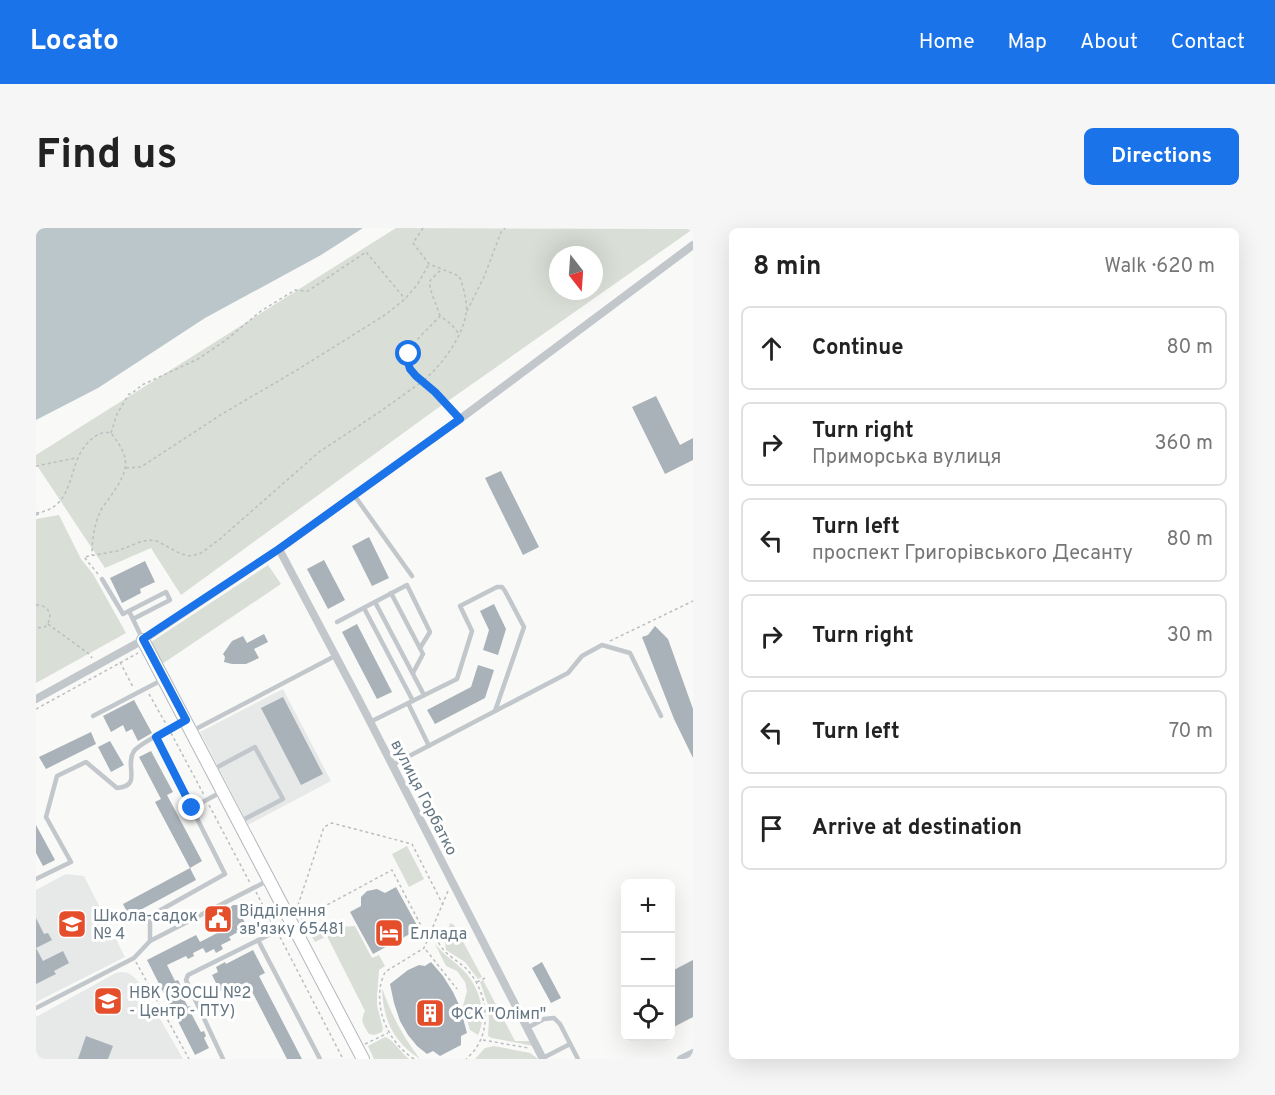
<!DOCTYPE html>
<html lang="en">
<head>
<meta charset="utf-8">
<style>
  :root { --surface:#fff; --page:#f6f6f6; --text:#222; --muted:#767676; --line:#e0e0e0; --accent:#1a73e8 }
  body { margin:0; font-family:Overpass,sans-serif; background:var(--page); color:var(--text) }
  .controls { position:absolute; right:18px; bottom:18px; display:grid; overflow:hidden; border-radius:9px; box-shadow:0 6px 24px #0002 }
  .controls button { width:54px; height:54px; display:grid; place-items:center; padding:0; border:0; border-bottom:2px solid var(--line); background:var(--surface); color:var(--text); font:30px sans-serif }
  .compass { position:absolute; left:513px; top:18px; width:54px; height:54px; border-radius:50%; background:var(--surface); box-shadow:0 6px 24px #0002; rotate:163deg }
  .stop { position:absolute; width:18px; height:18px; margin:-14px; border:4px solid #1a73e8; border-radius:50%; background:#fff }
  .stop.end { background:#1a73e8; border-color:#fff; box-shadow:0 2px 6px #0008 }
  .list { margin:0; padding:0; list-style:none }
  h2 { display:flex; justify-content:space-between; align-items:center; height:78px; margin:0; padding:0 24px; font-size:26px }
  h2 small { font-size:20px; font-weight:400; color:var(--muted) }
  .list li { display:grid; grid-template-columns:39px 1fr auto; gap:18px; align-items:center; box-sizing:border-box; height:84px; margin:0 12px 12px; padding:0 12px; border:2px solid var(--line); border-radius:9px }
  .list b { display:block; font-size:22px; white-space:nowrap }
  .list p { margin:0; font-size:20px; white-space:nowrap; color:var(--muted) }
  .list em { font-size:20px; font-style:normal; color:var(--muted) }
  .icon { flex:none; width:33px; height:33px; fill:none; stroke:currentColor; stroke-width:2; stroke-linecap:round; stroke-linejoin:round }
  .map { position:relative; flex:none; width:657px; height:831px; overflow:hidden; border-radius:9px }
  header { display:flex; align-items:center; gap:36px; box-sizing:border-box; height:84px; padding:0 30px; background:var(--accent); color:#fff }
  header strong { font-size:28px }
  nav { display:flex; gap:33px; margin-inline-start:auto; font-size:21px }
  .intro { display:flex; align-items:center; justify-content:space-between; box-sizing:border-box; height:144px; padding:0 36px }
  h1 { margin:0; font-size:42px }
  .button { padding:15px 27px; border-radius:9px; background:var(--accent); color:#fff; font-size:21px; font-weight:700 }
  main { display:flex; gap:36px; padding:0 36px }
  aside { flex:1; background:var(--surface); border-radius:9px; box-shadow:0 6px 24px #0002 }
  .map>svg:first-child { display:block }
</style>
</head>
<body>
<header>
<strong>Locato</strong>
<nav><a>Home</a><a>Map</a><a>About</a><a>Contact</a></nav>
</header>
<div class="intro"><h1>Find us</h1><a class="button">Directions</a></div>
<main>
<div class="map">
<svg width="657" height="831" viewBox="0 0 657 831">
  <rect width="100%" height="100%" fill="#f9f9f7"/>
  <!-- built -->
  <g fill="#e7e8e8">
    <polygon points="247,461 295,553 212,597 164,504"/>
    <polygon points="30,646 48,648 89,729 0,774 0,662"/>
    <polygon points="86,744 92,745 98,749 104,756 147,831 0,831 0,789 80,745"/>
  </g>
  <!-- green -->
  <g fill="#d9ded6" fill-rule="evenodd">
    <path d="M360,0L657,1L399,182L145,367L115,320L69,340L0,236V227ZM522,27H558V63H522Z"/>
    <polygon points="23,287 45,331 57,346 90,405 0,455 0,291"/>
    <polygon points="232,337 245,356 126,436 112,416"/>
    <polygon points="371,618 388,651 373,659 356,626"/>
    <path d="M295,695L306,699L319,698L336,730L343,727L349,738L343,742L341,768V777L347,801L346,804L338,807L333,806C327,796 324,793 329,783L291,708L279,714L274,705Z"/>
    <polygon points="414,695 418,697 446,749 442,751 429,734 410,722 409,715"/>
    <path d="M399,716C408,727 417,732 427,742C443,758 452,786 442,807L434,802L427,778L431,763L429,754L421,743L410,738Z"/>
    <polygon points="447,752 479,813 494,813 497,818 456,810 452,808 453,792 452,777 444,754"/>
    <path d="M346,760C355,786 367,809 384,831C357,814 347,791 346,760Z"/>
    <path d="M349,809C358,812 365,825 373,831H338L332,818Z"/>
    <polygon points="458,818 494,825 502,831 439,831 449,820"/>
  </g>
  <!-- water -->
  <polygon fill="#bac6ca" points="0,0 327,0 285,27 169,90 62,160 0,192"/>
  <!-- building -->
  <g fill="#a9b2b8">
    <polygon points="620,168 644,217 657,210 657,232 629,246 596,179"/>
    <polygon points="465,243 503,319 487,327 449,250"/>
    <polygon points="333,309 353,350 336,358 316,318"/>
    <polygon points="288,332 309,372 292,381 271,341"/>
    <polygon points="109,333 119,354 104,361 105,365 86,375 74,350"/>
    <polygon points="458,376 470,401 462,427 447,422 453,402 444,383"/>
    <polygon points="321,396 356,464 341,471 306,404"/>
    <polygon points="619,398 632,411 657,481 657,530 638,491 606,409 612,407"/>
    <polygon points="228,406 232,414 218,421 223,430 210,436 196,436 188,434 189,429 187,426 196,413 207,408 211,415"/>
    <polygon points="442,437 458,442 449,470 399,496 391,482 435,459"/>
    <polygon points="247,469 287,546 265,557 225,480"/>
    <polygon points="98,472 116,505 102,513 96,501 90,504 87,497 75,504 67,488"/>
    <polygon points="55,504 60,516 10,541 3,529"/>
    <polygon points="74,513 88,537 75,544 62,519"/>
    <polygon points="115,523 137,564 131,567 166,633 154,640 119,574 125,571 103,529"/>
    <polygon points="0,597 19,632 7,638 0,625"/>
    <polygon points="154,640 160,652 93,688 87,676"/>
    <polygon points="360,659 383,701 337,726 314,684 325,678 325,669 331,663 341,661 349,665"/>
    <polygon points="197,677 202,677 204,680 204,685 211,699 193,709 195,712 185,717 187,721 180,725 178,721 170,725 167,720 157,725 158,728 152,731 150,728 131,737 139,753 142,752 145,758 142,760 152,779 154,778 157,784 155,785 165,804 168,803 170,808 168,810 173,820 159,827 111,732 160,707 164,714 189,701 181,690 184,686 193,681"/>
    <polygon points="0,690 8,706 12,705 16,712 0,720 7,733 27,723 33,735 18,743 20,746 0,756"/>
    <polygon points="217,722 229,745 223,748 266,831 251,831 211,754 192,764 189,760 184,763 176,747 182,744 180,739 189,734 190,736"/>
    <polygon points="657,732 657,789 634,801 634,744"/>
    <polygon points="395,734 407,748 417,764 424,779 431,805 425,808 425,817 404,828 397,823 391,826 381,818 372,807 364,793 358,775 354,756 372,742 383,737 389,738"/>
    <polygon points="506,734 525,770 515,775 496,740"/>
    <polygon points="50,808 77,818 72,831 42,831"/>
  </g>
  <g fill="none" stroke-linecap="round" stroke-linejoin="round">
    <!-- secondary casing -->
    <g stroke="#b2b9be" stroke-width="14">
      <polyline id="secondary" points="107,412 327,831"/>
    </g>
    <!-- path -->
    <g stroke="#babec1" stroke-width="1.5" stroke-dasharray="3 3" stroke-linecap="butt">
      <path d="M387,0L377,15L393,36L423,48C427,56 432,76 430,85C427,109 405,138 387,153C354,129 385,109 404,88L415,96L423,106"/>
      <polyline points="431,83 448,49 465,4 469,0"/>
      <path d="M404,88C402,80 392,60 394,53C396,50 402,45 405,42"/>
      <polyline points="75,205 81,186 93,166 95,166 106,157 162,131 190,112 225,83 259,62 272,63 330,24 369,71"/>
      <polyline points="0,238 40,230"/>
      <polyline points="90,240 105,239 186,186 261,142 349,87 369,71 381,57 393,36"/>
      <path d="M0,285C31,281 32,256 41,232C46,219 60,201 75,205C96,232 93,242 74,269C71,274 66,279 64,284C58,297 56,313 56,327"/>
      <polyline points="0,287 6,285"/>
      <polyline points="62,346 48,329 81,323 104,314 113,312 121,313 145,326 155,328 165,325 184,311 283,224 342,185 387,153 399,164 419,185"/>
      <path d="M0,377C14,377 18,389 9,399L0,400"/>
      <polyline points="12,396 53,426 56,430"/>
      <polyline points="574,413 657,373"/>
      <polyline points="84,434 97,459"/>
      <polyline points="113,466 130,496"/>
      <polyline points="0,481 102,425"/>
      <polyline points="135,505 168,567"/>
      <polyline points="173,577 214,655"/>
      <polyline points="220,664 237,697"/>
      <polyline points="260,683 288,599 296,595 376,616 407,677"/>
      <polyline points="265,691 356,642 392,711"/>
      <path d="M397,704C401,712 405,721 413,727C421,734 427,736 434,745C454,770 456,810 430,831"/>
      <polyline points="244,709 307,831"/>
      <polyline points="390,722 421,761"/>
      <polyline points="100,734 153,831"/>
      <polyline points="441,754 449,750"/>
      <polyline points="447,812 492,820"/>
      <polyline points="329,816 352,805"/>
      <path d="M378,831C356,817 341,789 344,762C344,756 347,749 349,744L388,720L412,663"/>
    </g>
    <!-- lane -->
    <g stroke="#c2c7cb" stroke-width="4.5">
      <polyline points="318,267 376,348"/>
      <polyline points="66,351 87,386 130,364 134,372 97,391"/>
      <polyline points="355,365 387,426 377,445"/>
      <polyline points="339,374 388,467"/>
      <polyline points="328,380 377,473"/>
      <polyline points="93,383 107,412"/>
      <polyline points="301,394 371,357 394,404 384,420"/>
      <polyline points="372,475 393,518"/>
      <polyline points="57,488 126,452"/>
      <polyline points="334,494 421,451 436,403 424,378 461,359 466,359 469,363 488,399 459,483"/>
      <polyline points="156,503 299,428"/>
      <polyline points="356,537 532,445 546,428 566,417 594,425 625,488"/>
      <polyline points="176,542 219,519 247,571 203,594"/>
      <polyline points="156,580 185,564"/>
      <path d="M0,651L35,634L10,589L21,548L50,534L81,560C107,558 88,538 98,523C105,514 136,500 147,493"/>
      <polyline points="222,712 284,831"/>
      <polyline points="114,713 114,688 189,646 120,509"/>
      <polyline points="0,780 98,730 114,713 231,653"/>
      <polyline points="491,800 508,791 518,790 524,796 542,831"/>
      <polyline points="507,830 534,816"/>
      <polyline points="187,831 150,752 152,747 255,696"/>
    </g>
    <!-- street -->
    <g stroke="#c2c7cb" stroke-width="8">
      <polyline points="243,321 324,474 507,831"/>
      <polyline points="0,471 107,412 243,321 424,191 657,17"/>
      <polyline points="645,831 657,825"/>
    </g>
    <!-- secondary -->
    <use href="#secondary" stroke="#fff" stroke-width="12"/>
  </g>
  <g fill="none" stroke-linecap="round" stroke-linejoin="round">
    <!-- route -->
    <polyline stroke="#1a73e8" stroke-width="8" points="156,580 120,509 150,492 107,411 243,321 424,191 399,164 380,148 374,141 372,134 373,126"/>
  </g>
  <!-- icons -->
  <defs>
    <g id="civic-square" transform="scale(1.5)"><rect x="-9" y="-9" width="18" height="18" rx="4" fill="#e54e2b" stroke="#fff"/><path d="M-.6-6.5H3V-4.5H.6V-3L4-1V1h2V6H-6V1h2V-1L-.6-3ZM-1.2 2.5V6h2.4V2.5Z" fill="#fff"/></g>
    <g id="school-square" transform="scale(1.5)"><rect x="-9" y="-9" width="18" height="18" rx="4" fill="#e54e2b" stroke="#fff"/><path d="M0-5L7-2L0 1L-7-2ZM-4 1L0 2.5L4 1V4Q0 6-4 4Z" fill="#fff"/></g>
    <g id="hotel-square" transform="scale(1.5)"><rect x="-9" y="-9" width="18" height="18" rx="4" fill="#e54e2b" stroke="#fff"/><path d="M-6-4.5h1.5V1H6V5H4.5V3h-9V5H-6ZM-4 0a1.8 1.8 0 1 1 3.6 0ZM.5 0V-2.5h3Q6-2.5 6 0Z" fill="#fff"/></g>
    <g id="building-square" transform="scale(1.5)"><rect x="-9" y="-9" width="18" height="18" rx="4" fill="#e54e2b" stroke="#fff"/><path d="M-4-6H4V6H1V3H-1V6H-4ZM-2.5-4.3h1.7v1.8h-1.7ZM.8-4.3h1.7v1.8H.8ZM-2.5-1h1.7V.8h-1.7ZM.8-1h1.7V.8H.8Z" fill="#fff"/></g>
  </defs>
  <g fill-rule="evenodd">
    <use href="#civic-square" x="182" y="691"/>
    <use href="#school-square" x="36" y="696"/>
    <use href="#hotel-square" x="353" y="705"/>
    <use href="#school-square" x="72" y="773"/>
    <use href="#building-square" x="394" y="785"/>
  </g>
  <g text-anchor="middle" stroke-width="6" stroke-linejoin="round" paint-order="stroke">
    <!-- street labels -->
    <g font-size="16" fill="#647682" stroke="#fff">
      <text transform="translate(389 569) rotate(63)" y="6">вулиця Горбатко</text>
    </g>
    <!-- poi labels -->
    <g font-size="16" fill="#647682" stroke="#fff" text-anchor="start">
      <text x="203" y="688">Відділення<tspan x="203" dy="18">зв'язку 65481</tspan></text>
      <text x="57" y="693">Школа-садок<tspan x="57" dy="18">№ 4</tspan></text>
      <text x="374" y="711">Еллада</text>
      <text x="93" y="770">НВК (ЗОСШ №2<tspan x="93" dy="18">- Центр - ПТУ)</tspan></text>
      <text x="415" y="791">ФСК "Олімп"</text>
    </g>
  </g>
</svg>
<div class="controls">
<button>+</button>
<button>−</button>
<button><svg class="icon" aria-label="locate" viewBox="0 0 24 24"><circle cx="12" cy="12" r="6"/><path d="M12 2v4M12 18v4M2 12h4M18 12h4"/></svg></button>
</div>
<svg class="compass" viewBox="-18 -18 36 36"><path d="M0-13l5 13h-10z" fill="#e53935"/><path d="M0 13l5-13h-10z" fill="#767676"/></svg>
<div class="stop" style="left:373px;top:126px"></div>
<div class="stop end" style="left:156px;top:580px"></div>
</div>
<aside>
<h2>8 min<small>Walk · 620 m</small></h2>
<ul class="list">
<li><svg class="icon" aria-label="ahead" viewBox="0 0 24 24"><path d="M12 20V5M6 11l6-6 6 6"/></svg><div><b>Continue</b></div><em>80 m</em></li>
<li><svg class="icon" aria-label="right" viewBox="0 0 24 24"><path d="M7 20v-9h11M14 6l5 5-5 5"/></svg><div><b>Turn right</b><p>Приморська вулиця</p></div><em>360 m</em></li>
<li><svg class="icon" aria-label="left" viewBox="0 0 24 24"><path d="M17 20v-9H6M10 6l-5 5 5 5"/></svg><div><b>Turn left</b><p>проспект Григорівського Десанту</p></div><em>80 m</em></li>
<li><svg class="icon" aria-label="right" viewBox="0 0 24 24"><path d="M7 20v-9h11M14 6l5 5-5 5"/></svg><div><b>Turn right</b></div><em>30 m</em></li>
<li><svg class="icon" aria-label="left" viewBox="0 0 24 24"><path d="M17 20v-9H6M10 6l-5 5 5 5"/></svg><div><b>Turn left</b></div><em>70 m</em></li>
<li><svg class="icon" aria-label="arrive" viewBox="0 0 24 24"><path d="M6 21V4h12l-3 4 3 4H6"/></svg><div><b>Arrive at destination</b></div></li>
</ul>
</aside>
</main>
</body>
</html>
